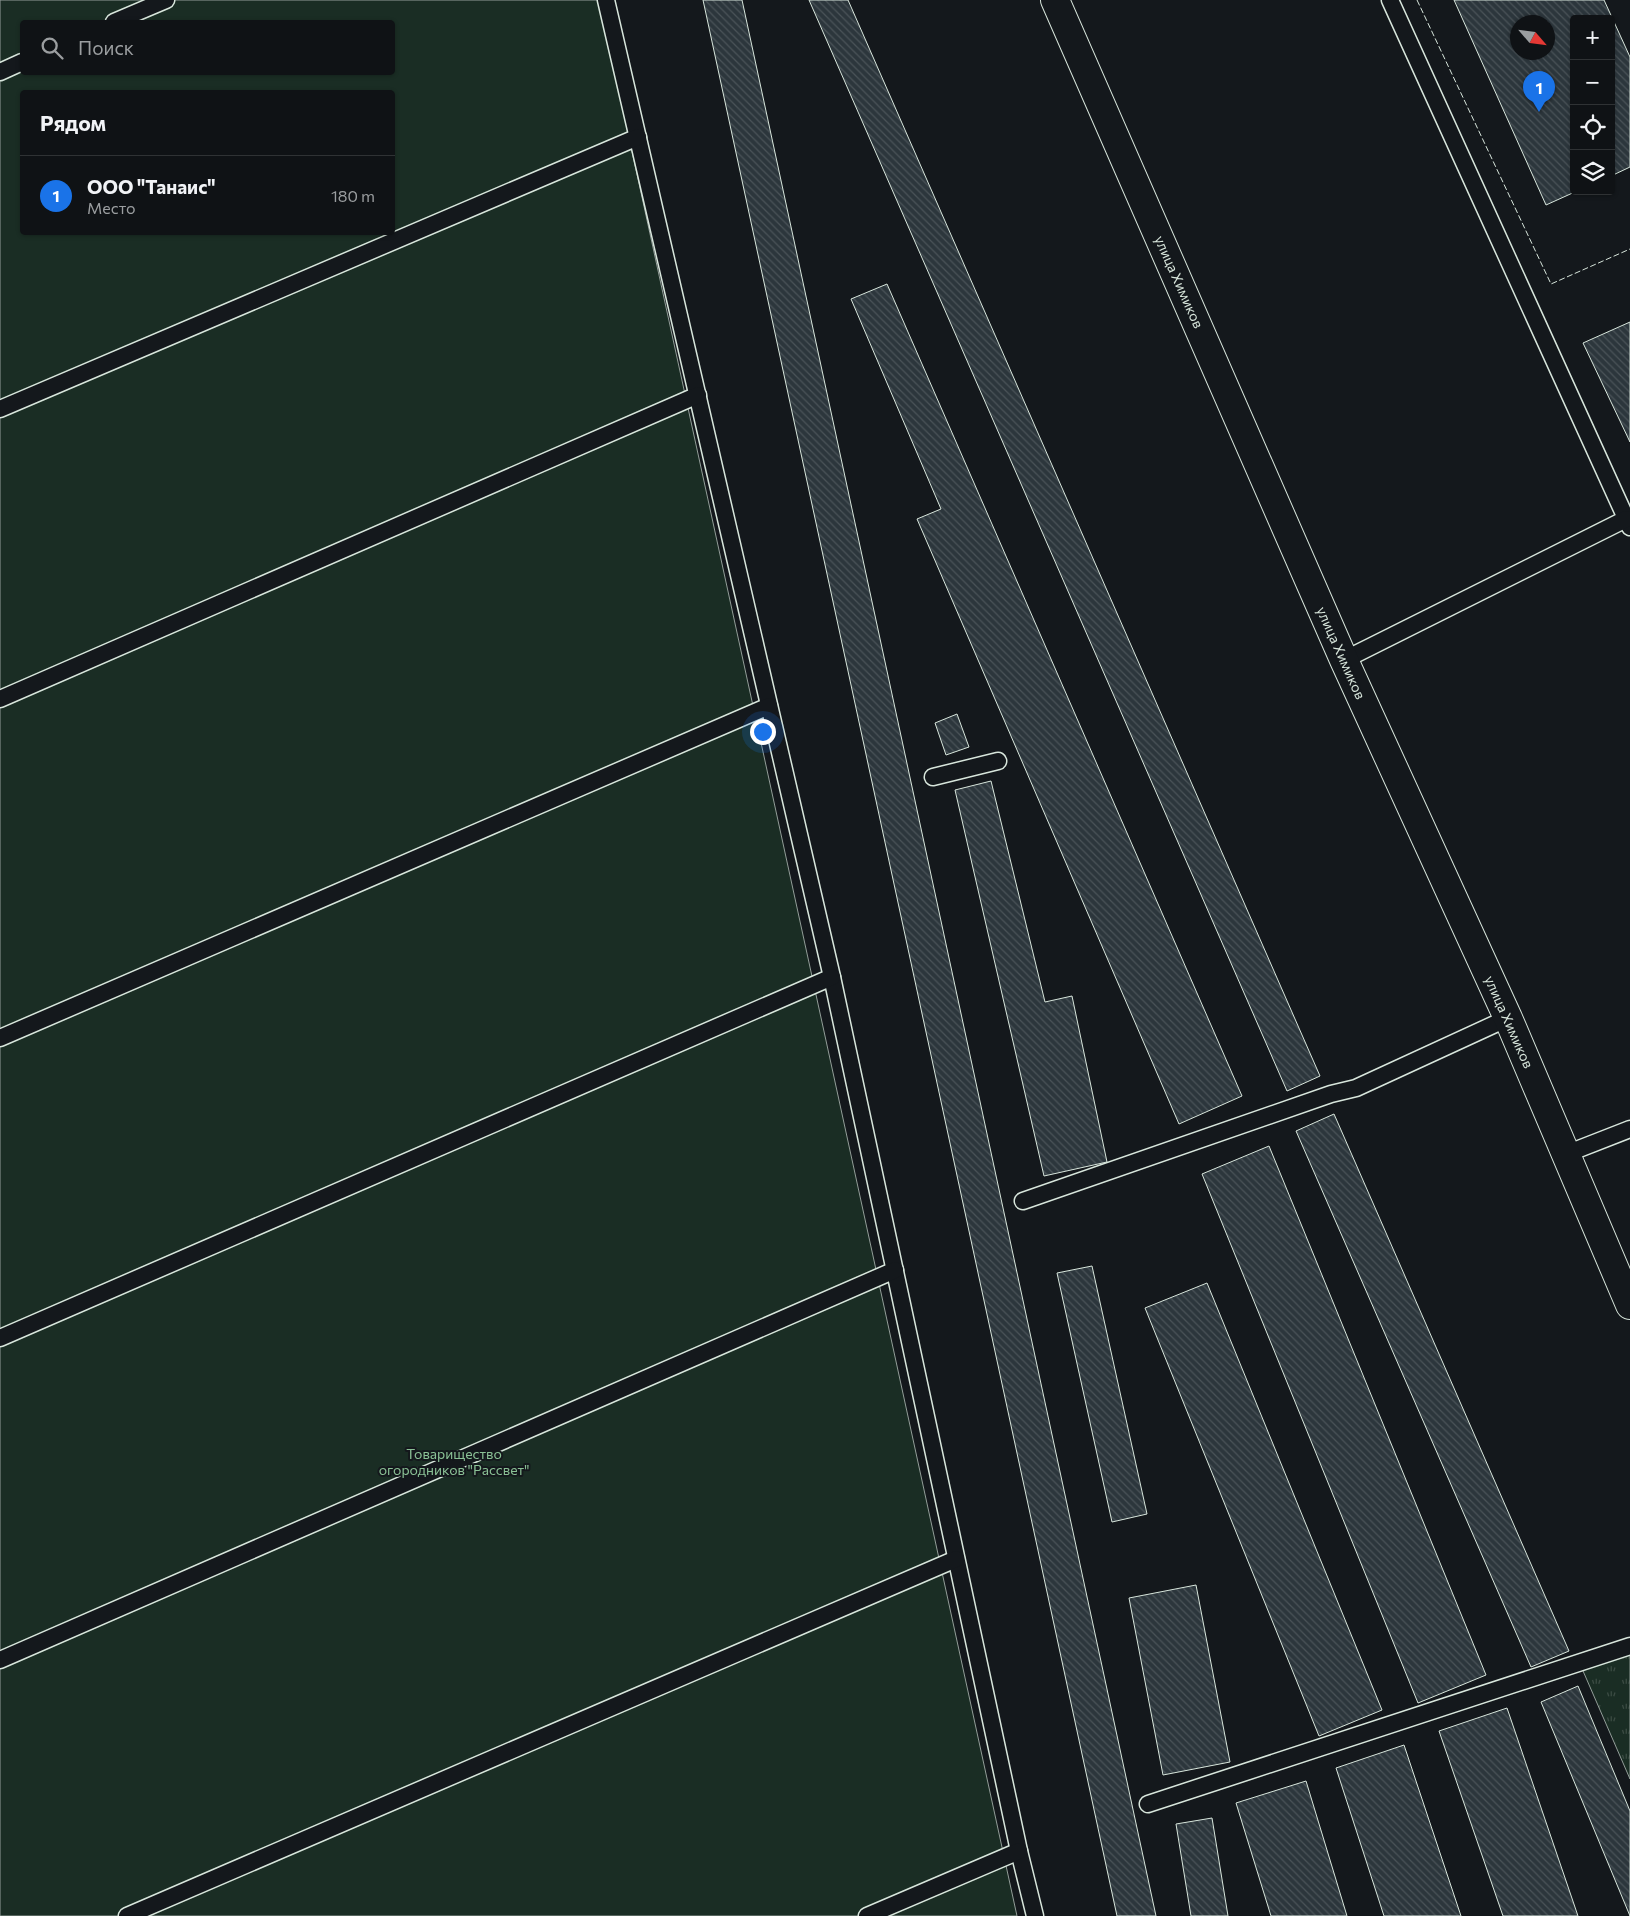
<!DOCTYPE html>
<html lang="ru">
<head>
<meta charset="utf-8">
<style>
  :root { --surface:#0f1215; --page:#1d2022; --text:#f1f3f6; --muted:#9b9ea0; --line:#2f3234; --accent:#1a73e8 }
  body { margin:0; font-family:Commissioner,sans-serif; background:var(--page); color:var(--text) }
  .controls { position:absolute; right:15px; top:15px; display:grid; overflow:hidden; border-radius:5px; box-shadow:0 1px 4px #0004 }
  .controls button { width:45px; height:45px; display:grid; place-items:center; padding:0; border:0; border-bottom:1px solid var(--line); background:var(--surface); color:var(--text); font:25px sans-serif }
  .compass { position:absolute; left:1510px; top:15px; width:45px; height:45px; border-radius:50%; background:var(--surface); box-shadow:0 1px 4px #0004; rotate:118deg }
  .you { position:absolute; left:762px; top:731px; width:18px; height:18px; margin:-12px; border:4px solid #fff; border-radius:50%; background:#1a73e8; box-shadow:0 0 0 8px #1a73e833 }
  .badge { display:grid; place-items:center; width:32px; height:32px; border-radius:50%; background:var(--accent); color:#fff; font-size:16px; font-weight:700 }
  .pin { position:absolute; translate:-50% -41px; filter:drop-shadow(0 1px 2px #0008) }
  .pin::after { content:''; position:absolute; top:26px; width:18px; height:15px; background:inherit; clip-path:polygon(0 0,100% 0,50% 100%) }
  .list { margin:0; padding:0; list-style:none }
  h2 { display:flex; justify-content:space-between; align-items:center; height:65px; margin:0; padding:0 20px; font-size:21px }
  h2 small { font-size:16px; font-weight:400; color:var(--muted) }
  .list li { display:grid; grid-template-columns:32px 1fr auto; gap:15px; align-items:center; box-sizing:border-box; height:80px; padding:0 20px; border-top:1px solid var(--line) }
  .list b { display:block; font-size:19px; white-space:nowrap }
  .list p { margin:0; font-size:16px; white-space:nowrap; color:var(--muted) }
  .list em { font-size:16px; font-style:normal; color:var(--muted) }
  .icon { flex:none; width:28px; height:28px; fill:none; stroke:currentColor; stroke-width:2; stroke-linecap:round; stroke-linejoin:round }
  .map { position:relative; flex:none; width:1630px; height:1916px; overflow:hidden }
  .search { position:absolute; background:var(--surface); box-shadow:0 1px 4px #0004; left:20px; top:20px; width:375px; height:55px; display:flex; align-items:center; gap:12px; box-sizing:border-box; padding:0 18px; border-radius:5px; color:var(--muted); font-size:19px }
  .panel { position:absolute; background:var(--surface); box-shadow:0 1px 4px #0004; left:20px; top:90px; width:375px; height:145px; border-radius:5px }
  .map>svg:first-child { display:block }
</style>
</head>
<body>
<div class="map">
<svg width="1630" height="1916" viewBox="0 0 1630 1916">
  <defs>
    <pattern id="grass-tufts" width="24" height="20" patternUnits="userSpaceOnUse" patternTransform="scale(1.25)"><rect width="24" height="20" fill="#1a2d24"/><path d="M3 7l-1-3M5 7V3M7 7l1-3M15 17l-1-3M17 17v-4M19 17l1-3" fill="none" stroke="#3b4b43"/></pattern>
    <pattern id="building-back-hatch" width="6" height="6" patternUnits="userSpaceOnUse" patternTransform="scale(1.25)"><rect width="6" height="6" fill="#2c363c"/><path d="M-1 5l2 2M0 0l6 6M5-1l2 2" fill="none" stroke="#4a5358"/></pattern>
  </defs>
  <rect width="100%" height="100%" fill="#14181c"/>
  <!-- grass -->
  <polygon fill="url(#grass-tufts)" stroke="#939e99" points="1630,1646 1630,1779 1580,1664"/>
  <!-- garden -->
  <path fill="#1a2d24" stroke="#939e99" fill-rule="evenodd" d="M0,0H599L1017,1916H0ZM22,22H392V72H22ZM22,92H392V232H22Z"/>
  <!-- building -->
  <g fill="url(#building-back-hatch)" stroke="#d8e6dc" fill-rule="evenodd">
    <polygon points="703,0 742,0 1156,1916 1117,1916"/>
    <polygon points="809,0 848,0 1320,1076 1287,1091"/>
    <path d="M1454,0H1604L1630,57V167L1611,176V19H1574V191H1577L1546,205ZM1518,22H1548V52H1518Z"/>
    <polygon points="887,284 1242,1096 1179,1124 917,519 941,509 851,299"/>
    <polygon points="1630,322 1630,442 1583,343"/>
    <polygon points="957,714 969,747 946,755 935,723"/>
    <polygon points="991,781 1045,1002 1072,996 1107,1162 1044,1176 955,790"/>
    <polygon points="1334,1114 1569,1651 1531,1667 1296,1131"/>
    <polygon points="1269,1146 1486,1675 1418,1703 1202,1174"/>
    <polygon points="1092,1266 1147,1514 1112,1522 1057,1273"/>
    <polygon points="1207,1283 1382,1710 1319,1736 1145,1308"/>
    <polygon points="1196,1585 1230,1762 1163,1775 1129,1598"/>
    <polygon points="1578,1686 1630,1811 1630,1916 1541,1702"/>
    <polygon points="1507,1708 1578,1916 1503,1916 1439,1731"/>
    <polygon points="1404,1745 1461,1916 1384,1916 1336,1768"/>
    <polygon points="1306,1781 1347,1916 1271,1916 1236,1803"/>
    <polygon points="1212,1818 1228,1916 1191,1916 1176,1824"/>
  </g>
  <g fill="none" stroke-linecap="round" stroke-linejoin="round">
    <!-- service casing -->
    <g stroke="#d8e6dc" stroke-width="19">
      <g id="service">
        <polyline points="606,0 832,977 1019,1851 1035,1916"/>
        <polyline points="1390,0 1630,527"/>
        <polyline points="114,22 166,0"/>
        <polyline points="0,72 22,62"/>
        <polyline points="0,409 638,137"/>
        <polyline points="1344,660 1626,519"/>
        <polyline points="0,699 698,395"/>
        <polyline points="933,777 998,761"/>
        <polyline points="0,1038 769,706"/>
        <polyline points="1566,1154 1630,1129"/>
        <polyline points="1023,1201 1331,1094 1356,1088 1508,1018"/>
        <polyline points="0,1338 832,977"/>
        <polyline points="0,1660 895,1270"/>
        <polyline points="1148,1804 1630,1646"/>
        <polyline points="127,1916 956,1559"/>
        <polyline points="867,1916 1019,1851"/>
      </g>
    </g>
    <!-- minor casing -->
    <g stroke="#d8e6dc" stroke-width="30">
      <polyline id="minor" points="1055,0 1344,660 1508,1018 1630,1305"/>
    </g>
    <!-- service -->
    <use href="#service" stroke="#14181c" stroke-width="16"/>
    <!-- minor -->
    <use href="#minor" stroke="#14181c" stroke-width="28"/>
    <!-- fence -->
    <polyline stroke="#d8e6dc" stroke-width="1" stroke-dasharray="6 2.5" stroke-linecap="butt" points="1417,0 1551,284 1630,249"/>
  </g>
  <g text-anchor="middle" stroke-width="4" stroke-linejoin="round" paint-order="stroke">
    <!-- street labels -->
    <g font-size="14" fill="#d8e6dc" stroke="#14181c">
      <text transform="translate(1179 282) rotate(66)" y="5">улица Химиков</text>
      <text transform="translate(1341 653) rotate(66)" y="5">улица Химиков</text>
      <text transform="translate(1509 1022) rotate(66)" y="5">улица Химиков</text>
    </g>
    <!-- park labels -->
    <g font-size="14" fill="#8ac095" stroke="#14181c">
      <text x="454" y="1459">Товарищество<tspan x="454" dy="16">огородников "Рассвет"</tspan></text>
    </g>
  </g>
</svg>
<div class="controls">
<button>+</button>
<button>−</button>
<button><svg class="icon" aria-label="locate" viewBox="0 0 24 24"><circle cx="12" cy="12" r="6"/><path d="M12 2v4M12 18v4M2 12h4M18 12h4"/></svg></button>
<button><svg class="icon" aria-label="layers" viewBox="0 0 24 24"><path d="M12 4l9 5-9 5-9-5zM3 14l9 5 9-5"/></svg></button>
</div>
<svg class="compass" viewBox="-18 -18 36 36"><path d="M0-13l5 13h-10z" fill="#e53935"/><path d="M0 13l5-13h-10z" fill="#9b9ea0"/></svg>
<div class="you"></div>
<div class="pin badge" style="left:1539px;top:112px">1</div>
<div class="search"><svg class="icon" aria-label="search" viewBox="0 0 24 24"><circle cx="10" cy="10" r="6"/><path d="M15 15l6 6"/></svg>Поиск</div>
<section class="panel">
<h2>Рядом<small></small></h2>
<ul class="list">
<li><span class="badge">1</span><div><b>ООО &quot;Танаис&quot;</b><p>Место</p></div><em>180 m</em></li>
</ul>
</section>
</div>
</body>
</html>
